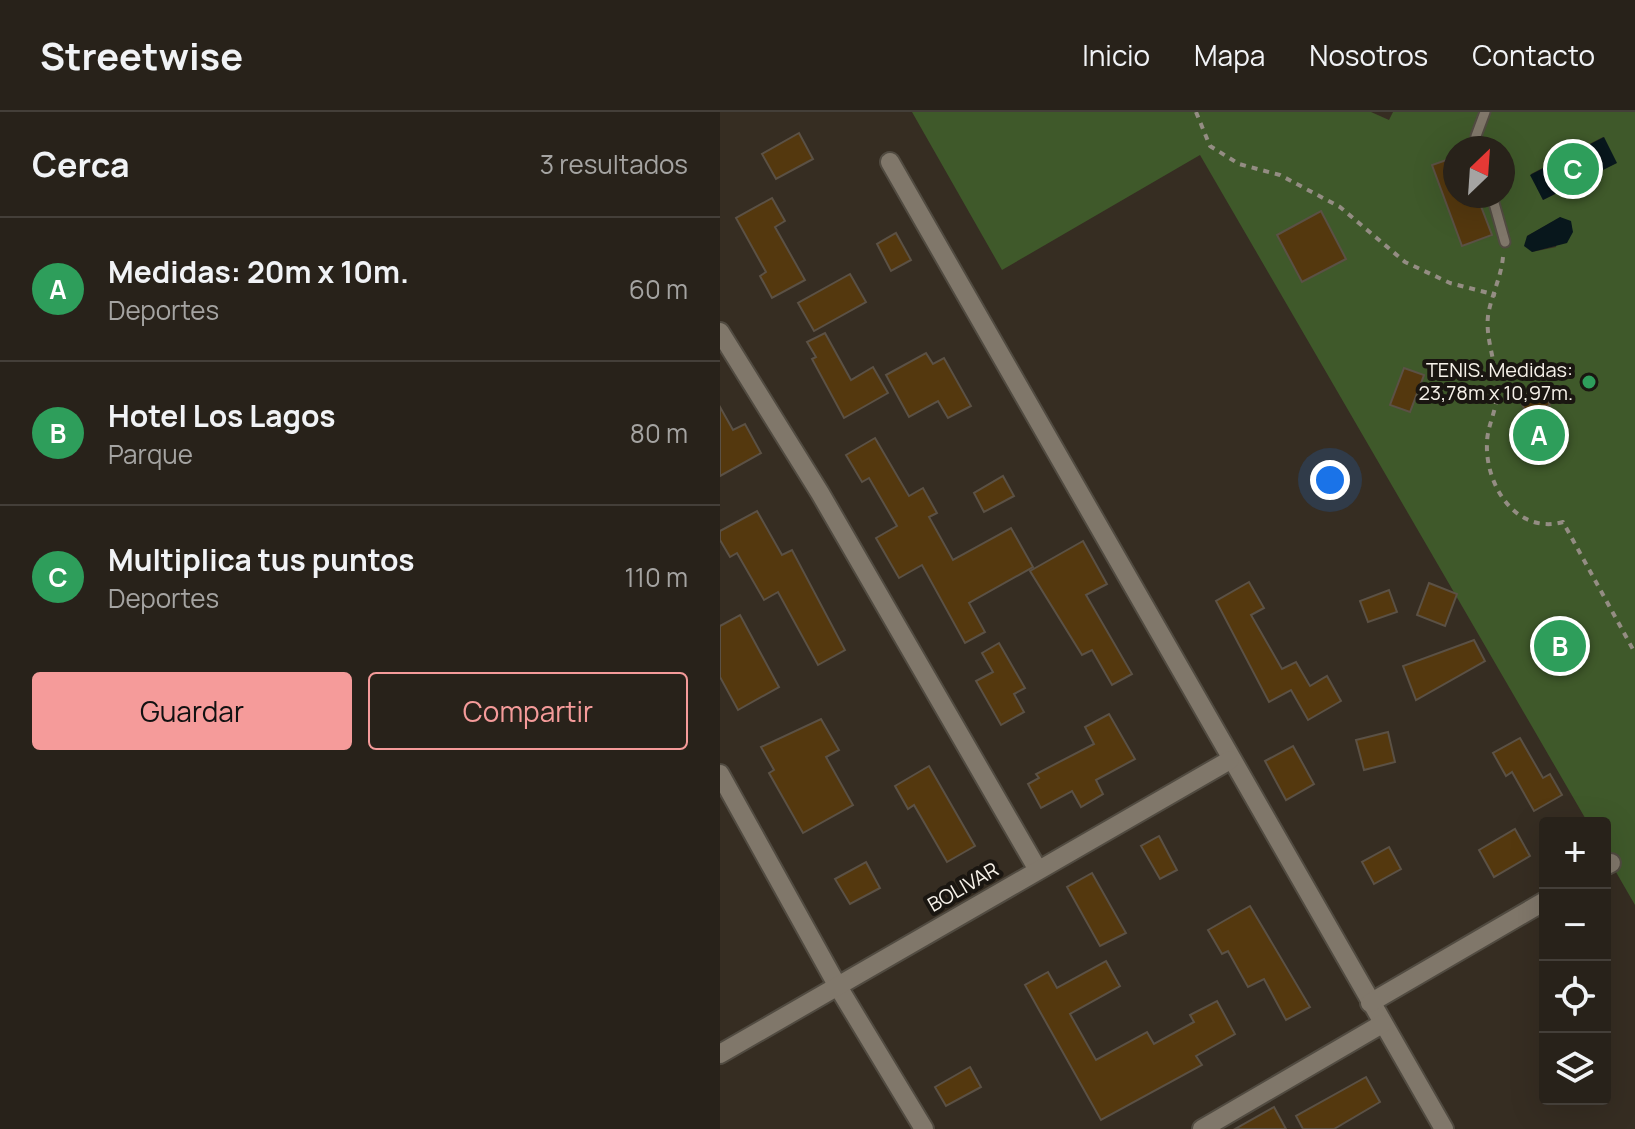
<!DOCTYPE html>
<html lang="es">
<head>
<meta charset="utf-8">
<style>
  :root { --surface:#28221a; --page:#342f27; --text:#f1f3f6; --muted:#a5a4a2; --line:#443f39; --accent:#f59b9a }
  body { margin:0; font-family:Manrope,sans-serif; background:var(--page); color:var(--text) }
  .controls { position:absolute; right:24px; bottom:24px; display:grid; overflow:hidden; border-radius:8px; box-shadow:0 8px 32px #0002 }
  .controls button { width:72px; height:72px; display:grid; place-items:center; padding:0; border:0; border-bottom:2px solid var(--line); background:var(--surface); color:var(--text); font:40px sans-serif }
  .compass { position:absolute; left:723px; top:24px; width:72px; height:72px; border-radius:50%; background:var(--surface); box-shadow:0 8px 32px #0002; rotate:25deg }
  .you { position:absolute; left:610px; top:368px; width:28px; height:28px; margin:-20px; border:6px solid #fff; border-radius:50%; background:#1a73e8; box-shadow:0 0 0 12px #1a73e833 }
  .badge { display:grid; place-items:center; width:52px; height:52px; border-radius:50%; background:var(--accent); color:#fff; font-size:26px; font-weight:700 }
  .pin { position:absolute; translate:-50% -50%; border:4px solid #fff; box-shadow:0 2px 8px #0006 }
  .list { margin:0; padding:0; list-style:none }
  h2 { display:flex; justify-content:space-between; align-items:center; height:104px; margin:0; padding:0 32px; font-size:34px }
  h2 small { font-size:26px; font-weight:400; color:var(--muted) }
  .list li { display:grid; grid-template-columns:52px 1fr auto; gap:24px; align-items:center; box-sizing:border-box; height:144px; padding:0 32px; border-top:2px solid var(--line) }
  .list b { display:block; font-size:30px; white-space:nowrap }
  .list p { margin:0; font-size:26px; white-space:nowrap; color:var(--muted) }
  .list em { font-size:26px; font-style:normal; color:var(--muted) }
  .actions { display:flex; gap:16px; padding:24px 32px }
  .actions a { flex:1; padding:18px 0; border:2px solid var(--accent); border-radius:8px; text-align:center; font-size:28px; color:var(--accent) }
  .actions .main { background:var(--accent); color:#111 }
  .icon { flex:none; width:44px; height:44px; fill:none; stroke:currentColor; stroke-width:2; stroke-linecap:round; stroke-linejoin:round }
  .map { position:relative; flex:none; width:915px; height:1017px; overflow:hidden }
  header { display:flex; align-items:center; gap:48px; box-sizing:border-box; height:112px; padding:0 40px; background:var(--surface); border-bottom:2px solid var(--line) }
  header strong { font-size:38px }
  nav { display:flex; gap:44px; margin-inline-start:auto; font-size:28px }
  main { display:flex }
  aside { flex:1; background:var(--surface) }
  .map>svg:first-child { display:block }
</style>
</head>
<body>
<header>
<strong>Streetwise</strong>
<nav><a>Inicio</a><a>Mapa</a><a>Nosotros</a><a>Contacto</a></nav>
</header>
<main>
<aside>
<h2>Cerca<small>3 resultados</small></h2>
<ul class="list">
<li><span class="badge" style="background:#2e9e5b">A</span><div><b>Medidas: 20m x 10m.</b><p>Deportes</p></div><em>60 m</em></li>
<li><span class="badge" style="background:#2e9e5b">B</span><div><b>Hotel Los Lagos</b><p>Parque</p></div><em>80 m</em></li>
<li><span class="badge" style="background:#2e9e5b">C</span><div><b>Multiplica tus puntos</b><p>Deportes</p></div><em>110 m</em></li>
</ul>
<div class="actions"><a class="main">Guardar</a><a>Compartir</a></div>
</aside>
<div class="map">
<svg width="915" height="1017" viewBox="0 0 915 1017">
  <rect width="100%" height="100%" fill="#362d22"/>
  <!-- green -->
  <path fill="#3f592a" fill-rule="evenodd" d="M192,0H651L669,8L673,0H915V793L885,741V711H868L480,43L282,158ZM883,25L896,51L823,88L811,62ZM735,36H783V84H757L771,124L742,134L712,53L735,45ZM601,99L626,146L582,170L557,123ZM841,105L836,135L812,140L807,124ZM684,256L704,263L690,300L670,292Z"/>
  <!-- water -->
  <g fill="#08171c">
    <polygon points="884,25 897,51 823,88 810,63"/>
    <polygon points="840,105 851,109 853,120 847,131 812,140 804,134 807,124"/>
  </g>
  <!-- building -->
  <g fill="#54380e" stroke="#5b5145" stroke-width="2">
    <polygon points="79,21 93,47 56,67 42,42"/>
    <polygon points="735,45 735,84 757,84 772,123 742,134 712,53"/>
    <polygon points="52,86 65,109 55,115 85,168 52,186 40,164 46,160 16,106"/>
    <polygon points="601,99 626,147 582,170 557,123"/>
    <polygon points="176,121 191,148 171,159 157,132"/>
    <polygon points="130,162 146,190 94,219 78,191"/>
    <polygon points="105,221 131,268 153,255 168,281 124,306 92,247 96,245 87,230"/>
    <polygon points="206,241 213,252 224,246 251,294 228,306 218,289 189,305 166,263"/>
    <polygon points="684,256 704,263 690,300 670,293"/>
    <polygon points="822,275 830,293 807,303 799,286"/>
    <polygon points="0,295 13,318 25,312 41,341 0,364"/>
    <polygon points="155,326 189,384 203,376 217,401 209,405 233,448 291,416 313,455 249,491 265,520 245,531 202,453 179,466 156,426 177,414 149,366 142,370 126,343"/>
    <polygon points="283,364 294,384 264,400 254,381"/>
    <polygon points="37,399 62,443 72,438 125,538 98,553 58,480 44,488 17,441 10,445 0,428 0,419"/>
    <polygon points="363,429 387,472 366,483 412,562 392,573 372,538 362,543 310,459"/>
    <polygon points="529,470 544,496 531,503 562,557 576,550 590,574 607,564 621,589 588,608 571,578 549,590 496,489"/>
    <polygon points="709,471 737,482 725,514 697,503"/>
    <polygon points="669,478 677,500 648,510 640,489"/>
    <polygon points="20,503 59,575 18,598 0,565 0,514"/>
    <polygon points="754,528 765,549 696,588 683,554"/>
    <polygon points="279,531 305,576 294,582 304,600 281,613 256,569 273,560 262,541"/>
    <polygon points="389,602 415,647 376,668 383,682 361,695 352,679 321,696 308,672 319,666 316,662 374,632 365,615"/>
    <polygon points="101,607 119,638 106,645 133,693 83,721 49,661 54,658 41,635"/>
    <polygon points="668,620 675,650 644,658 636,628"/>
    <polygon points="800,626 823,666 830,662 842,683 814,699 792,660 786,664 773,641"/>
    <polygon points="573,634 594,672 566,688 545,649"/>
    <polygon points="209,654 255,734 227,750 194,693 188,697 175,674"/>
    <polygon points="795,717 810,744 774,765 759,738"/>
    <polygon points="439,724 457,758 440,767 421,734"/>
    <polygon points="669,735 681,757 654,772 642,750"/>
    <polygon points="146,750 160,776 130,792 115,767"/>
    <polygon points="372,761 406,821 380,834 347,775"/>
    <polygon points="530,794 590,895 566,908 544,867 528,875 508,839 502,842 488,818"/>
    <polygon points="386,849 400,874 350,902 376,948 427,920 434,932 474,910 470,903 497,889 515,922 476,944 482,953 381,1008 305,873 328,860 337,876"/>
    <polygon points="250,955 261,975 226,994 215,975"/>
    <polygon points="646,965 660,990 614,1017 583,1017 576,1004"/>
    <polygon points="554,995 566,1017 515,1017"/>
  </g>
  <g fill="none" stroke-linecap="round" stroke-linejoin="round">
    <!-- service casing -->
    <g stroke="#514b41" stroke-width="13">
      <g id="service">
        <polyline points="759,36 756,24 765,0"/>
        <polyline points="772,84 785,130"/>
      </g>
    </g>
    <!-- minor casing -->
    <g stroke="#514b41" stroke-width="22">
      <g id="minor">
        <polyline points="170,50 724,1017"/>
        <polyline points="0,220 100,381 318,758"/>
        <polyline points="0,662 117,873 204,1017"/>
        <polyline points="885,754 891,751"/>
        <polyline points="650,891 825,789"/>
        <polyline points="0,942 510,648"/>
        <polyline points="482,1017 662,912"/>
      </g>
    </g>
    <!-- path -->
    <g stroke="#948d83" stroke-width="4" stroke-dasharray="6 6" stroke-linecap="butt">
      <polyline points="476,0 490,34 519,52 560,63 620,95 685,150 730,171 776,183"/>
      <path d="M783,145C781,166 771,184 768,204C765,229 779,258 777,283C776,300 767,315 767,331C765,374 797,423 843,410L915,541"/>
    </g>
    <!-- service -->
    <use href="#service" stroke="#80776a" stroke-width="9"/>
    <!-- minor -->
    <use href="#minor" stroke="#80776a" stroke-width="18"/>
  </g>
  <!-- markers -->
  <circle fill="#2e9e5b" stroke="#1a1611" stroke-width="3" cx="869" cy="270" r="8"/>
  <g text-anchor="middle" stroke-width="8" stroke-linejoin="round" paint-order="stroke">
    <!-- poi labels -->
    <g font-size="20" fill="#f7f2ea" stroke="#1a1611" text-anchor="end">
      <text x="853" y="265">TENIS. Medidas:<tspan x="853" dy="23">23,78m x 10,97m.</tspan></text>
    </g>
    <!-- street labels -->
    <g font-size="20" fill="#f7f2ea" stroke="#1a1611">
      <text transform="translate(243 775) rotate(-30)" y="7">BOLIVAR</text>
    </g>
  </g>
</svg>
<div class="controls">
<button>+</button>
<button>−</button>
<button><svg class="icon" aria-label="locate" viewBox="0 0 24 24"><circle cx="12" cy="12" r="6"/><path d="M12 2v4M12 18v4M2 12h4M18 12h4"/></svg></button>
<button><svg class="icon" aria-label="layers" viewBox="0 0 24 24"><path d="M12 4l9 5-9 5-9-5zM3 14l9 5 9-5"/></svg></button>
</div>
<svg class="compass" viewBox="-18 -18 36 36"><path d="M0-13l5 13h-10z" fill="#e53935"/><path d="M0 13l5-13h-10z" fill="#a5a4a2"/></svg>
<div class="you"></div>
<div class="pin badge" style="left:819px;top:323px;background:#2e9e5b">A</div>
<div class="pin badge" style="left:840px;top:534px;background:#2e9e5b">B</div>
<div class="pin badge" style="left:853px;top:57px;background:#2e9e5b">C</div>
</div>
</main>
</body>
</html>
